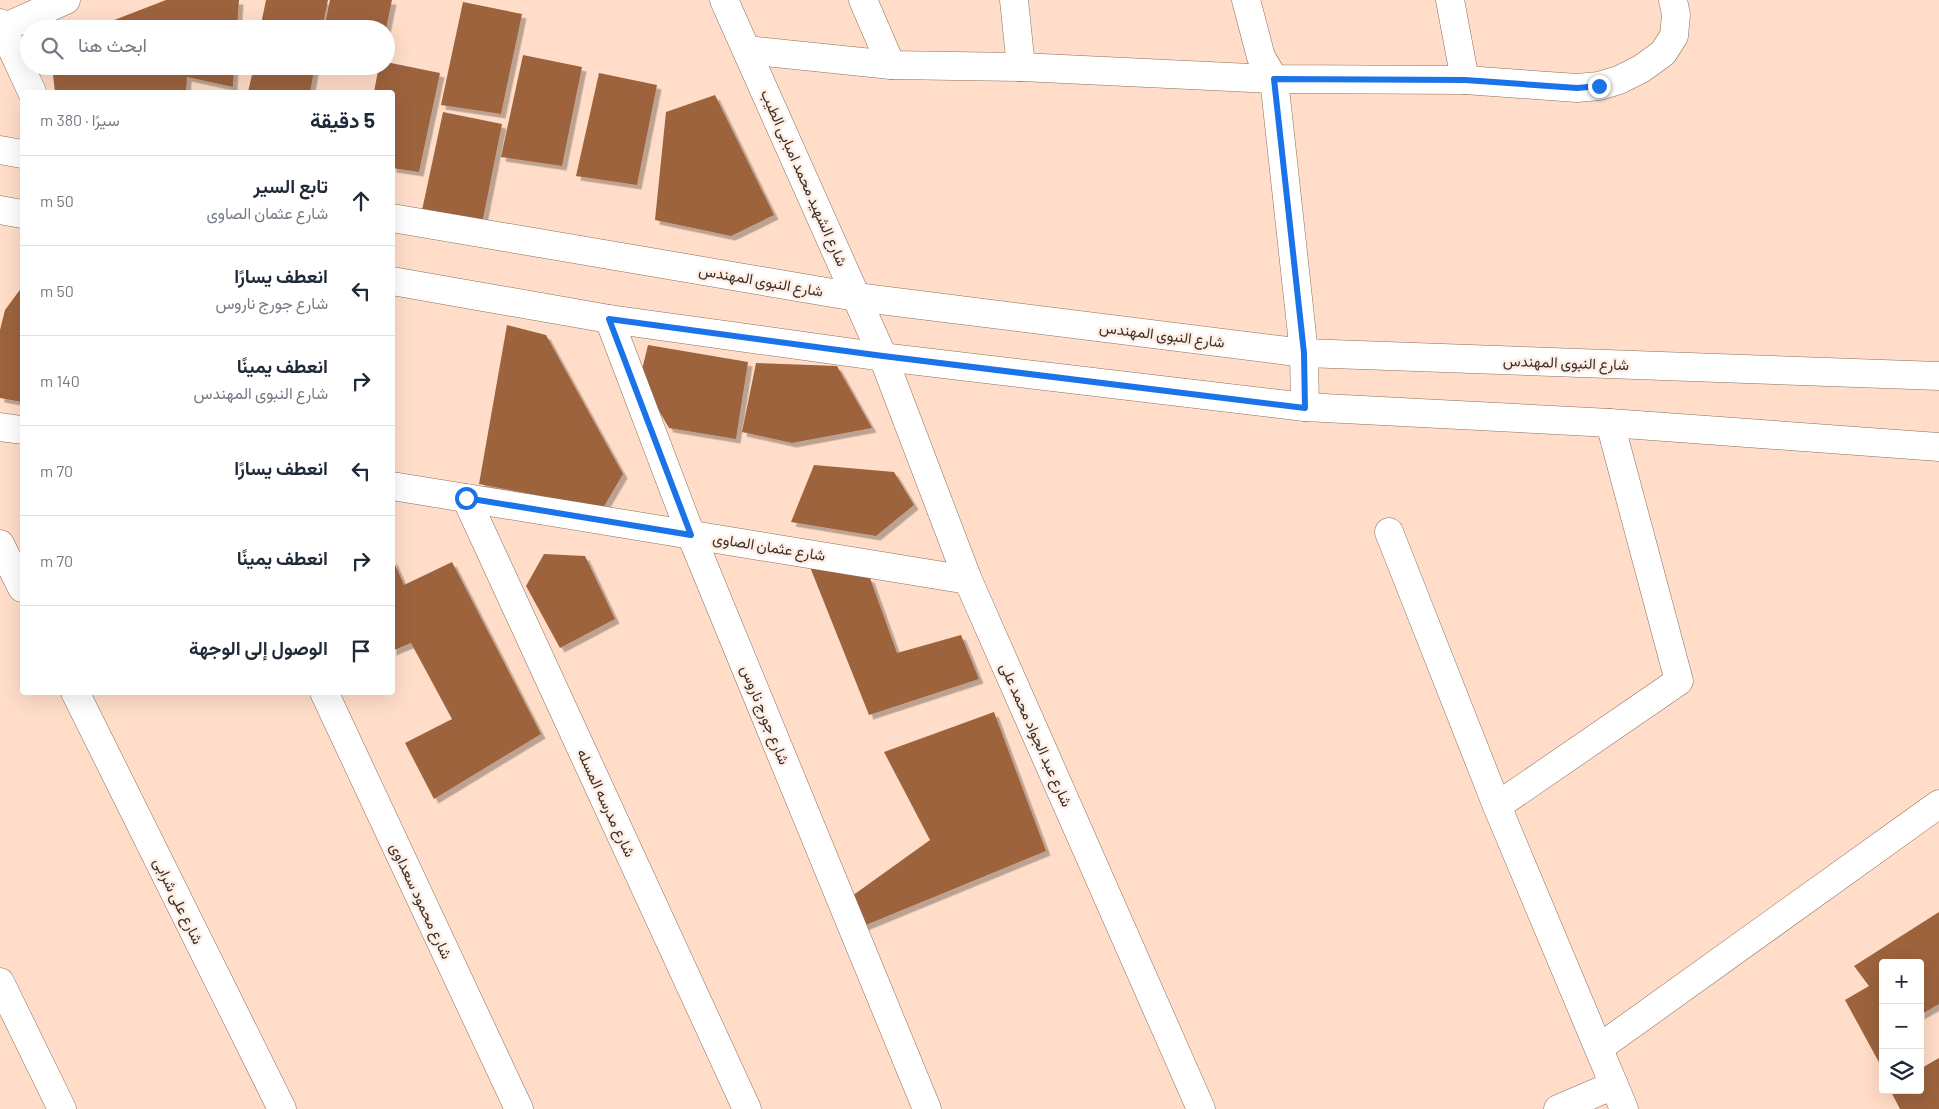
<!DOCTYPE html>
<html lang="ar">
<head>
<meta charset="utf-8">
<style>
  :root { --surface:#fff; --page:#f2f2f3; --text:#1f2937; --muted:#747a83; --line:#e0e1e3 }
  body { margin:0; font-family:Barlow,Vazirmatn,sans-serif; background:var(--page); color:var(--text); direction:rtl }
  .controls { position:absolute; right:15px; bottom:15px; display:grid; overflow:hidden; border-radius:5px; box-shadow:0 5px 20px #0002 }
  .controls button { width:45px; height:45px; display:grid; place-items:center; padding:0; border:0; border-bottom:1px solid var(--line); background:var(--surface); color:var(--text); font:25px sans-serif }
  .stop { position:absolute; width:15px; height:15px; margin:-11px; border:4px solid #1a73e8; border-radius:50%; background:#fff }
  .stop.end { background:#1a73e8; border-color:#fff; box-shadow:0 1px 5px #0008 }
  .list { margin:0; padding:0; list-style:none }
  h2 { display:flex; justify-content:space-between; align-items:center; height:65px; margin:0; padding:0 20px; font-size:21px }
  h2 small { font-size:16px; font-weight:400; color:var(--muted) }
  .list li { display:grid; grid-template-columns:32px 1fr auto; gap:15px; align-items:center; box-sizing:border-box; height:90px; padding:0 20px; border-top:1px solid var(--line) }
  .list b { display:block; font-size:19px; white-space:nowrap }
  .list p { margin:0; font-size:16px; white-space:nowrap; color:var(--muted) }
  .list em { font-size:16px; font-style:normal; color:var(--muted) }
  .icon { flex:none; width:28px; height:28px; fill:none; stroke:currentColor; stroke-width:2; stroke-linecap:round; stroke-linejoin:round }
  .map { position:relative; flex:none; width:1939px; height:1109px; overflow:hidden; direction:ltr }
  .search { position:absolute; background:var(--surface); box-shadow:0 5px 20px #0002; left:20px; top:20px; width:375px; height:55px; display:flex; align-items:center; gap:12px; box-sizing:border-box; padding:0 18px; border-radius:28px; color:var(--muted); font-size:19px }
  .panel { position:absolute; background:var(--surface); box-shadow:0 5px 20px #0002; left:20px; top:90px; width:375px; height:605px; border-radius:5px; direction:rtl }
  .map>svg:first-child { display:block }
</style>
</head>
<body>
<div class="map">
<svg width="1939" height="1109" viewBox="0 0 1939 1109">
  <defs>
    <filter id="shadow"><feDropShadow dx="4.5" dy="4.5" stdDeviation="0" flood-color="#0004"/></filter>
  </defs>
  <rect width="100%" height="100%" fill="#ffddc8"/>
  <!-- building -->
  <g fill="#9c643d" filter="url(#shadow)">
    <polygon points="166,0 239,0 237,29 91,29"/>
    <polygon points="266,0 328,0 322,29 260,29"/>
    <polygon points="330,0 392,0 386,29 324,29"/>
    <polygon points="463,2 522,14 501,114 441,105"/>
    <polygon points="523,55 582,67 562,166 501,157"/>
    <polygon points="386,62 440,73 419,172 392,168 392,92 374,92 379,66 386,66"/>
    <polygon points="52,66 234,66 233,87 187,77 186,92 55,92"/>
    <polygon points="254,66 315,66 310,92 248,92"/>
    <polygon points="599,73 657,85 637,185 576,176"/>
    <polygon points="715,95 774,215 731,236 655,220 666,112"/>
    <polygon points="443,112 502,124 482,224 421,215"/>
    <polygon points="22,287 22,402 0,398 0,330 5,310"/>
    <polygon points="507,325 546,335 623,474 603,508 479,484"/>
    <polygon points="648,345 748,362 736,439 669,428 640,378"/>
    <polygon points="756,363 837,366 872,428 792,443 742,432"/>
    <polygon points="814,465 894,472 914,505 876,536 791,522"/>
    <polygon points="544,554 585,556 615,619 560,648 526,586"/>
    <polygon points="392,558 404,585 452,562 541,734 434,799 405,743 452,719 411,643 392,651"/>
    <polygon points="810,567 870,578 897,653 961,635 979,679 869,715"/>
    <polygon points="994,712 1046,851 861,927 852,896 930,840 884,752"/>
    <polygon points="1939,912 1939,1004 1920,1015 1920,963 1883,963 1883,1063 1881,1066 1845,1000 1869,986 1854,966"/>
    <polygon points="1939,1058 1939,1109 1900,1109 1890,1090 1920,1090 1920,1069"/>
  </g>
  <g fill="none" stroke-linecap="round" stroke-linejoin="round">
    <!-- minor casing -->
    <g stroke="#8c6f5b" stroke-width="29">
      <g id="minor">
        <polyline points="724,0 883,357 968,580 1201,1109"/>
        <polyline points="863,0 891,65"/>
        <polyline points="1014,0 1021,67"/>
        <polyline points="1246,0 1261,57 1274,79 1304,353 1305,407"/>
        <polyline points="1450,0 1465,80"/>
        <polyline points="0,23 32,92"/>
        <polyline points="3,28 66,0"/>
        <polyline points="747,50 891,65 1021,67 1274,79 1465,80 1577,88 1599,86 1619,80 1641,69 1663,53 1674,36 1676,15 1673,0"/>
        <polyline points="609,319 691,535 927,1109"/>
        <polyline points="0,427 22,430"/>
        <polyline points="392,486 968,580"/>
        <polyline points="466,498 747,1109"/>
        <polyline points="1389,532 1497,806 1624,1109"/>
        <polyline points="0,544 22,588"/>
        <polyline points="75,692 282,1109"/>
        <polyline points="324,692 519,1109"/>
        <polyline points="1497,806 1679,681 1610,423"/>
        <polyline points="0,982 62,1109"/>
        <polyline points="1599,1048 1939,804"/>
        <polyline points="1558,1109 1614,1085"/>
      </g>
    </g>
    <!-- major casing -->
    <g stroke="#8c6f5b" stroke-width="29">
      <g id="major">
        <polyline points="0,150 22,154"/>
        <polyline points="0,210 22,214"/>
        <polyline points="392,218 856,297 1304,353 1939,376"/>
        <polyline points="392,281 609,319 883,357 1305,407 1610,423 1939,447"/>
      </g>
    </g>
    <!-- minor -->
    <use href="#minor" stroke="#fff" stroke-width="28"/>
    <!-- major -->
    <use href="#major" stroke="#fff" stroke-width="28"/>
  </g>
  <g fill="none" stroke-linecap="round" stroke-linejoin="round">
    <!-- route -->
    <polyline stroke="#1a73e8" stroke-width="6" points="466,498 691,535 609,319 883,356 1305,408 1304,353 1274,79 1465,80 1577,88 1599,86"/>
  </g>
  <g text-anchor="middle" stroke-width="5" stroke-linejoin="round" paint-order="stroke">
    <!-- street labels -->
    <g font-size="15" fill="#3c2f27" stroke="#fdefe6">
      <text transform="translate(804 178) rotate(66)" y="5">شارع الشهيد محمد امبابى الطيب</text>
      <text transform="translate(761 281) rotate(10)" y="5">شارع النبوى المهندس</text>
      <text transform="translate(1162 335) rotate(7)" y="5">شارع النبوى المهندس</text>
      <text transform="translate(1566 363) rotate(2)" y="5">شارع النبوى المهندس</text>
      <text transform="translate(769 547) rotate(9)" y="5">شارع عثمان الصاوى</text>
      <text transform="translate(765 715) rotate(68)" y="5">شارع جورج ناروس</text>
      <text transform="translate(1036 735) rotate(66)" y="5">شارع عبد الجواد محمد على</text>
      <text transform="translate(606 803) rotate(65)" y="5">شارع مدرسه المسله</text>
      <text transform="translate(178 901) rotate(64)" y="5">شارع على شرابى</text>
      <text transform="translate(421 901) rotate(65)" y="5">شارع محمود سعداوى</text>
    </g>
  </g>
</svg>
<div class="controls">
<button>+</button>
<button>−</button>
<button><svg class="icon" aria-label="layers" viewBox="0 0 24 24"><path d="M12 4l9 5-9 5-9-5zM3 14l9 5 9-5"/></svg></button>
</div>
<div class="stop" style="left:466px;top:498px"></div>
<div class="stop end" style="left:1599px;top:86px"></div>
<div class="search"><svg class="icon" aria-label="search" viewBox="0 0 24 24"><circle cx="10" cy="10" r="6"/><path d="M15 15l6 6"/></svg>ابحث هنا</div>
<section class="panel">
<h2>5 دقيقة<small>سيرًا · 380 m</small></h2>
<ul class="list">
<li><svg class="icon" aria-label="ahead" viewBox="0 0 24 24"><path d="M12 20V5M6 11l6-6 6 6"/></svg><div><b>تابع السير</b><p>شارع عثمان الصاوى</p></div><em>50 m</em></li>
<li><svg class="icon" aria-label="left" viewBox="0 0 24 24"><path d="M17 20v-9H6M10 6l-5 5 5 5"/></svg><div><b>انعطف يسارًا</b><p>شارع جورج ناروس</p></div><em>50 m</em></li>
<li><svg class="icon" aria-label="right" viewBox="0 0 24 24"><path d="M7 20v-9h11M14 6l5 5-5 5"/></svg><div><b>انعطف يمينًا</b><p>شارع النبوى المهندس</p></div><em>140 m</em></li>
<li><svg class="icon" aria-label="left" viewBox="0 0 24 24"><path d="M17 20v-9H6M10 6l-5 5 5 5"/></svg><div><b>انعطف يسارًا</b></div><em>70 m</em></li>
<li><svg class="icon" aria-label="right" viewBox="0 0 24 24"><path d="M7 20v-9h11M14 6l5 5-5 5"/></svg><div><b>انعطف يمينًا</b></div><em>70 m</em></li>
<li><svg class="icon" aria-label="arrive" viewBox="0 0 24 24"><path d="M6 21V4h12l-3 4 3 4H6"/></svg><div><b>الوصول إلى الوجهة</b></div></li>
</ul>
</section>
</div>
</body>
</html>
